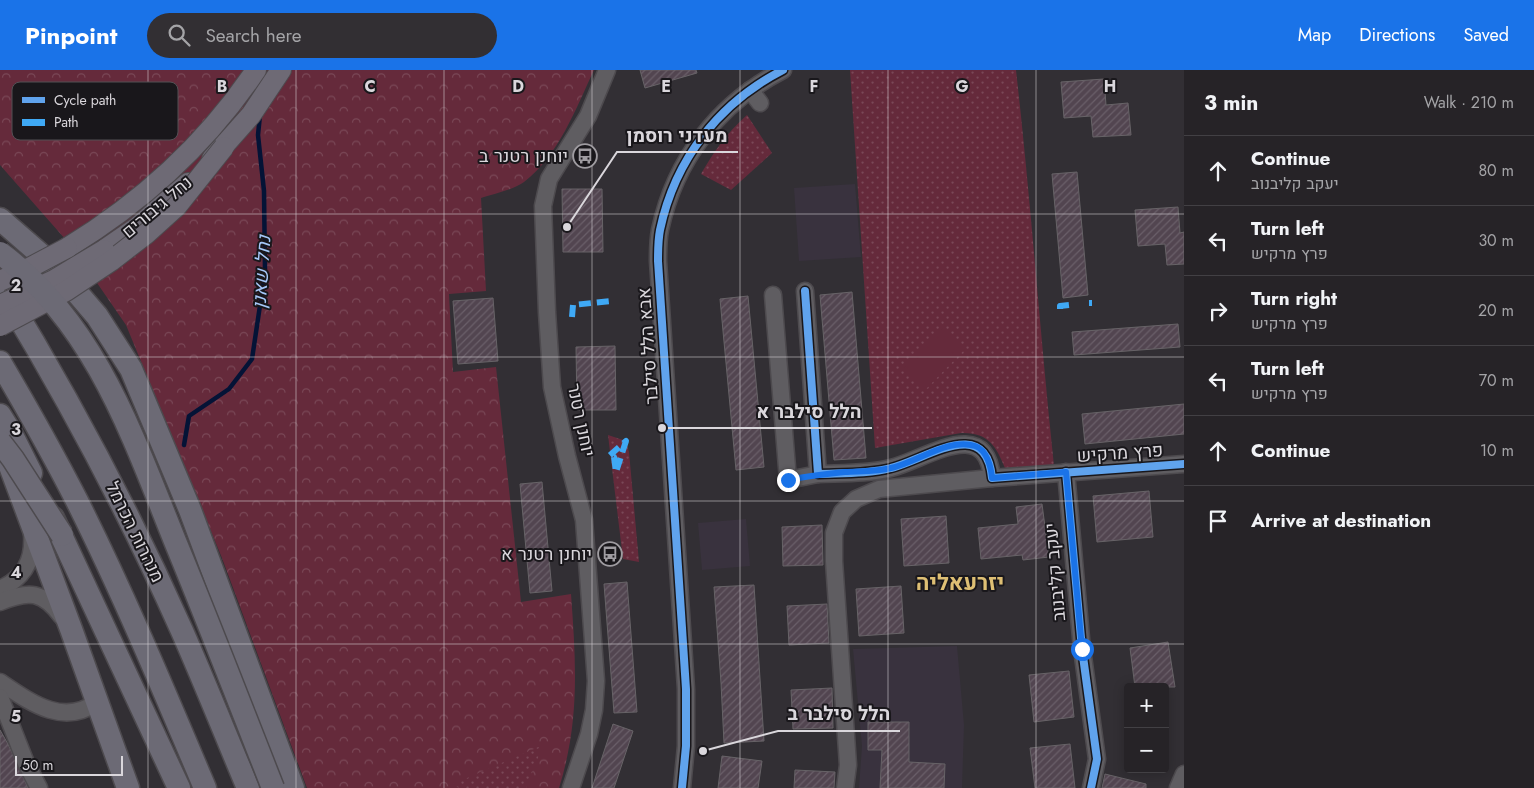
<!DOCTYPE html>
<html lang="en">
<head>
<meta charset="utf-8">
<style>
  :root { --surface:#262327; --page:#322f33; --text:#f1f3f6; --muted:#a4a4a7; --line:#424044; --accent:#1a73e8 }
  body { margin:0; font-family:Jost,Heebo,sans-serif; background:var(--page); color:var(--text) }
  .controls { position:absolute; right:15px; bottom:15px; display:grid; overflow:hidden; border-radius:5px; box-shadow:0 2px 12px #0003 }
  .controls button { width:45px; height:45px; display:grid; place-items:center; padding:0; border:0; border-bottom:1px solid var(--line); background:var(--surface); color:var(--text); font:25px sans-serif }
  .scale { position:absolute; left:15px; bottom:12px; width:108px; box-sizing:border-box; padding-left:5px; border:2px solid #dad7dc; border-top:0; font-size:14px; line-height:18px; white-space:nowrap; color:#dad7dc; -webkit-text-stroke:4px #19171b; paint-order:stroke }
  .stop { position:absolute; width:15px; height:15px; margin:-11px; border:4px solid #1a73e8; border-radius:50%; background:#fff }
  .stop.end { background:#1a73e8; border-color:#fff; box-shadow:0 1px 5px #0008 }
  .list { margin:0; padding:0; list-style:none }
  h2 { display:flex; justify-content:space-between; align-items:center; height:65px; margin:0; padding:0 20px; font-size:21px }
  h2 small { font-size:16px; font-weight:400; color:var(--muted) }
  .list li { display:grid; grid-template-columns:32px 1fr auto; gap:15px; align-items:center; box-sizing:border-box; height:70px; padding:0 20px; border-top:1px solid var(--line) }
  .list b { display:block; font-size:19px; white-space:nowrap }
  .list p { margin:0; font-size:16px; white-space:nowrap; color:var(--muted) }
  .list em { font-size:16px; font-style:normal; color:var(--muted) }
  .icon { flex:none; width:28px; height:28px; fill:none; stroke:currentColor; stroke-width:2; stroke-linecap:round; stroke-linejoin:round }
  .map { position:relative; flex:none; width:1184px; height:718px; overflow:hidden }
  header { display:flex; align-items:center; gap:30px; box-sizing:border-box; height:70px; padding:0 25px; background:var(--accent); color:#fff }
  header strong { font-size:24px }
  nav { display:flex; gap:28px; margin-inline-start:auto; font-size:18px }
  .search { width:350px; height:45px; background:var(--page); display:flex; align-items:center; gap:12px; box-sizing:border-box; padding:0 18px; border-radius:28px; color:var(--muted); font-size:19px }
  main { display:flex }
  aside { flex:1; background:var(--surface) }
  .map>svg:first-child { display:block }
</style>
</head>
<body>
<header>
<strong>Pinpoint</strong>
<div class="search"><svg class="icon" aria-label="search" viewBox="0 0 24 24"><circle cx="10" cy="10" r="6"/><path d="M15 15l6 6"/></svg>Search here</div>
<nav><a>Map</a><a>Directions</a><a>Saved</a></nav>
</header>
<main>
<div class="map">
<svg width="1184" height="718" viewBox="0 0 1184 718">
  <defs>
    <pattern id="forest-crowns" width="20" height="18" patternUnits="userSpaceOnUse" patternTransform="scale(1.25)"><rect width="20" height="18" fill="#652a3b"/><path d="M2 6a3 3 0 1 1 6 0M12 15a3 3 0 1 1 6 0" fill="none" stroke="#7a4857"/></pattern>
    <pattern id="park-dots" width="8" height="8" patternUnits="userSpaceOnUse" patternTransform="scale(1.25)"><rect width="8" height="8" fill="#652a3b"/><path d="M2 2h.1M6 6h.1" fill="none" stroke="#7a4857" stroke-width="1.8" stroke-linecap="round"/></pattern>
    <pattern id="building-hatch" width="6" height="6" patternUnits="userSpaceOnUse" patternTransform="scale(1.25)"><rect width="6" height="6" fill="#524550"/><path d="M-1 1l2-2M0 6l6-6M5 7l2-2" fill="none" stroke="#6a5f69"/></pattern>
  </defs>
  <rect width="100%" height="100%" fill="#322f34"/>
  <!-- built -->
  <g fill="#39323e">
    <polygon points="855,114 861,187 799,191 794,118"/>
    <polygon points="746,449 750,496 702,500 698,453"/>
    <polygon points="957,576 964,655 962,718 859,718 862,676 853,579"/>
  </g>
  <!-- forest -->
  <path fill="url(#forest-crowns)" d="M0,0H594C576,38 559,85 524,112C515,119 493,124 481,128L486,221L449,224L453,302L496,297L521,532L571,524C576,593 580,651 559,718H307L222,488L126,255L73,178L0,95Z"/>
  <!-- park -->
  <g fill="url(#park-dots)">
    <path d="M850,0H1016C1031,132 1040,264 1054,396L1005,398C996,376 988,362 961,363L875,378Z"/>
    <path d="M747,45L772,83L731,120L701,104C715,80 726,64 747,45Z"/>
    <polygon points="608,365 626,371 629,382 639,492 623,489"/>
    <polygon points="543,675 526,718 460,718 451,715"/>
  </g>
  <!-- garden -->
  <polygon fill="#652a3b" points="943,258 965,279 926,319 904,298"/>
  <g fill="none" stroke-linecap="round" stroke-linejoin="round">
    <!-- stream -->
    <polyline stroke="#041336" stroke-width="4.5" points="184,375 189,346 229,319 252,289 265,202 264,121 258,65 260,45"/>
  </g>
  <!-- building -->
  <g fill="url(#building-hatch)" stroke="#676367">
    <polygon points="640,0 696,0 697,3 645,18"/>
    <polygon points="1104,9 1106,35 1128,33 1131,65 1093,67 1091,46 1064,48 1061,12"/>
    <polygon points="1077,102 1088,225 1063,228 1052,104"/>
    <polygon points="562,119 602,119 603,182 563,182"/>
    <polygon points="1178,137 1180,163 1184,162 1184,194 1167,195 1165,174 1138,176 1135,140"/>
    <polygon points="852,222 866,388 834,390 820,225"/>
    <polygon points="748,226 764,397 736,400 720,229"/>
    <polygon points="493,228 498,291 458,294 453,231"/>
    <polygon points="1178,254 1180,277 1074,285 1072,262"/>
    <polygon points="615,276 616,340 577,340 576,277"/>
    <polygon points="1184,334 1184,364 1085,374 1082,344"/>
    <polygon points="542,412 552,521 530,523 520,414"/>
    <polygon points="1149,421 1153,467 1097,472 1093,426"/>
    <polygon points="1042,434 1049,487 1023,490 1022,485 981,489 978,458 1018,454 1016,437"/>
    <polygon points="946,446 949,493 904,496 901,449"/>
    <polygon points="822,455 823,495 783,496 782,457"/>
    <polygon points="627,512 637,642 614,643 604,514"/>
    <polygon points="754,515 764,671 724,673 721,613 714,517"/>
    <polygon points="901,516 904,563 859,566 856,519"/>
    <polygon points="827,534 829,573 789,575 787,536"/>
    <polygon points="1168,572 1175,617 1135,617 1130,578"/>
    <polygon points="1069,601 1074,647 1034,652 1029,605"/>
    <polygon points="832,618 833,658 793,659 791,620"/>
    <polygon points="868,652 909,652 909,692 945,694 944,718 880,718 882,680 868,680"/>
    <polygon points="613,654 633,661 614,718 592,718"/>
    <polygon points="0,660 8,674 28,718 0,718"/>
    <polygon points="1070,674 1075,718 1035,718 1030,678"/>
    <polygon points="722,686 762,691 758,718 718,718"/>
    <polygon points="795,700 835,702 834,718 794,718"/>
    <polygon points="1105,704 1146,714 1146,718 1102,718"/>
  </g>
  <g fill="none" stroke-linecap="round" stroke-linejoin="round">
    <!-- minor casing -->
    <g stroke="#4d4a4e" stroke-width="19">
      <g id="minor">
        <polyline points="750,20 760,33"/>
        <path d="M805,221L818,404C841,403 869,404 891,398C925,390 986,344 992,408L1184,394"/>
        <polyline points="773,225 788,410 818,404"/>
        <polyline points="1066,402 1082,579 1097,689 1091,718"/>
        <path d="M0,519C24,508 34,491 32,464"/>
        <path d="M0,532C29,520 43,521 62,547"/>
        <path d="M0,612C30,632 63,657 97,632"/>
        <polyline points="0,627 26,693 39,718"/>
        <polyline points="571,718 589,664 594,640 596,611 584,450 567,386 552,317 547,242 543,136 549,109 588,46 607,0"/>
        <path d="M682,718L686,676V619L658,191C658,181 658,170 660,160C675,89 719,33 783,0"/>
        <polyline points="845,718 848,695 834,491 834,463 842,442 856,429 879,419 992,408"/>
        <polyline points="1178,718 1184,704"/>
      </g>
    </g>
    <!-- major casing -->
    <g stroke="#4d4a4e" stroke-width="22">
      <g id="major">
        <polyline points="212,89 251,45 281,0"/>
        <path d="M67,178C141,133 207,73 256,0"/>
        <polyline points="104,180 136,158 188,113"/>
      </g>
    </g>
    <!-- highway casing -->
    <g stroke="#4d4a4e" stroke-width="25">
      <g id="highway">
        <polyline points="0,149 55,197 97,246 131,299 190,440 293,718"/>
        <path d="M0,216C68,327 129,442 182,561C205,613 226,666 248,718"/>
        <path d="M0,292C27,338 53,384 77,431C124,525 164,621 205,718"/>
        <polyline points="0,345 10,361 31,403"/>
        <polyline points="7,388 71,559 128,718"/>
        <polyline points="53,448 179,718"/>
      </g>
    </g>
    <!-- minor -->
    <use href="#minor" stroke="#5f5d61" stroke-width="16"/>
    <!-- major -->
    <use href="#major" stroke="#6e6a75" stroke-width="20"/>
    <!-- highway -->
    <use href="#highway" stroke="#6c6a75" stroke-width="22"/>
    <!-- major-bridge casing -->
    <g stroke="#4d4a4e" stroke-width="22" stroke-linecap="butt">
      <g id="major-bridge">
        <polyline points="0,211 31,197 67,178"/>
        <polyline points="0,235 54,210 104,180"/>
        <polyline points="0,256 66,221 111,191 146,164 177,136 224,77"/>
      </g>
    </g>
    <!-- highway-bridge casing -->
    <g stroke="#4d4a4e" stroke-width="25" stroke-linecap="butt">
      <g id="highway-bridge">
        <path d="M0,183C96,253 134,370 177,476C210,556 241,637 273,718"/>
        <polyline points="0,372 13,389 62,465"/>
      </g>
    </g>
    <!-- major-bridge -->
    <use href="#major-bridge" stroke="#6e6a75" stroke-width="20"/>
    <!-- highway-bridge -->
    <use href="#highway-bridge" stroke="#6c6a75" stroke-width="22"/>
    <!-- quiet -->
    <g stroke="#3fa9f5" stroke-width="6" stroke-dasharray="12 6" stroke-linecap="butt">
      <polyline points="1089,233 1092,233"/>
      <polyline points="1060,239 1060,236 1069,235"/>
      <polyline points="572,247 573,235 611,231"/>
      <polygon points="626,371 616,402 614,387 609,386"/>
    </g>
    <!-- cycleway casing -->
    <g stroke="#19171b" stroke-width="11">
      <g id="cycleway">
        <path d="M805,221L818,404C841,403 869,404 891,398C925,390 986,344 992,408L1184,394"/>
        <polyline points="1066,402 1082,579 1097,689 1091,718"/>
        <path d="M682,718L686,676V619L658,191C658,181 658,170 660,160C675,89 719,33 783,0"/>
      </g>
    </g>
    <!-- cycleway -->
    <use href="#cycleway" stroke="#60a3ed" stroke-width="8"/>
  </g>
  <g fill="none" stroke-linecap="round" stroke-linejoin="round">
    <!-- route -->
    <path stroke="#1a73e8" stroke-width="6" d="M788,410C807,406 826,404 845,402C860,401 876,402 891,398C916,393 949,367 975,376C987,380 991,397 992,408L1066,402L1082,579"/>
  </g>
  <!-- grid -->
  <path fill="none" stroke="#dad7dc" stroke-width="1" stroke-opacity="0.55" d="M148,0V718M296,0V718M444,0V718M592,0V718M740,0V718M888,0V718M1036,0V718M0,144H1184M0,287H1184M0,431H1184M0,574H1184"/>
  <!-- icons -->
  <defs>
    <g id="bus-ring" transform="scale(1.25)"><circle r="9.5" fill="#19171b" stroke="#9f9ca1" stroke-width="1.5"/><path d="M-5-6H5V4H4V6H2V4H-2V6H-4V4H-5ZM-3.5-4V0h7V-4ZM-3.5 1.2v1.5H-2V1.2ZM2 1.2v1.5H3.5V1.2Z" fill="#9f9ca1"/></g>
  </defs>
  <g fill-rule="evenodd">
    <use href="#bus-ring" x="585" y="86"/>
    <use href="#bus-ring" x="610" y="484"/>
  </g>
  <g text-anchor="middle" stroke-width="4" stroke-linejoin="round" paint-order="stroke">
    <!-- poi labels -->
    <g font-size="18" fill="#dad7dc" stroke="#19171b" text-anchor="end">
      <text x="568" y="92">יוחנן רטנר ב</text>
      <text x="592" y="490">יוחנן רטנר א</text>
    </g>
    <!-- street labels -->
    <g font-size="18" fill="#dad7dc" stroke="#19171b">
      <text transform="translate(157 137) rotate(-40)" y="6">נחל גיבורים</text>
      <text transform="translate(648 276) rotate(-94)" y="6">אבא הלל סילבר</text>
      <text transform="translate(581 350) rotate(78)" y="6">יוחנן רטנר</text>
      <text transform="translate(1120 383) rotate(-4)" y="6">פרץ מרקיש</text>
      <text transform="translate(135 462) rotate(64)" y="6">מנהרות הכרמל</text>
      <text transform="translate(1055 502) rotate(-95)" y="6">יעקב קליבנוב</text>
    </g>
    <!-- water labels -->
    <g font-size="19" font-style="italic" fill="#a5c7f8" stroke="#19171b">
      <text transform="translate(261 202) rotate(-86)" y="7">נחל שאנן</text>
    </g>
    <!-- district labels -->
    <g font-size="22" font-weight="bold" fill="#debf74" stroke="#19171b">
      <text x="960" y="520">יזרעאליה</text>
    </g>
  </g>
  <!-- legend -->
  <rect x="12" y="12" width="166" height="58" rx="8" fill="#19171b" stroke="#535155" stroke-width="1"/>
  <rect x="22" y="27" width="23" height="6" fill="#60a3ed"/>
  <rect x="22" y="49" width="23" height="7" fill="#3fa9f5"/>
  <g font-size="14" fill="#dad7dc">
    <text x="54" y="35">Cycle path</text>
    <text x="54" y="57">Path</text>
  </g>
  <g font-size="16" text-anchor="middle" font-weight="bold" fill="#dad7dc" stroke="#19171b" stroke-width="4" stroke-linejoin="round" paint-order="stroke">
    <text x="222" y="22">B</text>
    <text x="370" y="22">C</text>
    <text x="518" y="22">D</text>
    <text x="666" y="22">E</text>
    <text x="814" y="22">F</text>
    <text x="962" y="22">G</text>
    <text x="1110" y="22">H</text>
    <text x="16" y="221">2</text>
    <text x="16" y="365">3</text>
    <text x="16" y="508">4</text>
    <text x="16" y="652">5</text>
  </g>
  <!-- callouts -->
  <path fill="none" stroke="#dad7dc" stroke-width="2" d="M567 157L617 82H738M662 358L746 358H872M703 681L778 661H900"/>
  <g fill="#dad7dc" stroke="#19171b" stroke-width="2">
    <circle cx="567" cy="157" r="5"/>
    <circle cx="662" cy="358" r="5"/>
    <circle cx="703" cy="681" r="5"/>
  </g>
  <g font-size="19" text-anchor="middle" font-weight="bold" fill="#dad7dc" stroke="#19171b" stroke-width="4" stroke-linejoin="round" paint-order="stroke">
    <text x="677" y="72">מעדני רוסמן</text>
    <text x="809" y="348">הלל סילבר א</text>
    <text x="839" y="650">הלל סילבר ב</text>
  </g>
</svg>
<div class="controls">
<button>+</button>
<button>−</button>
</div>
<div class="scale">50 m</div>
<div class="stop" style="left:1082px;top:579px"></div>
<div class="stop end" style="left:788px;top:410px"></div>
</div>
<aside>
<h2>3 min<small>Walk · 210 m</small></h2>
<ul class="list">
<li><svg class="icon" aria-label="ahead" viewBox="0 0 24 24"><path d="M12 20V5M6 11l6-6 6 6"/></svg><div><b>Continue</b><p>יעקב קליבנוב</p></div><em>80 m</em></li>
<li><svg class="icon" aria-label="left" viewBox="0 0 24 24"><path d="M17 20v-9H6M10 6l-5 5 5 5"/></svg><div><b>Turn left</b><p>פרץ מרקיש</p></div><em>30 m</em></li>
<li><svg class="icon" aria-label="right" viewBox="0 0 24 24"><path d="M7 20v-9h11M14 6l5 5-5 5"/></svg><div><b>Turn right</b><p>פרץ מרקיש</p></div><em>20 m</em></li>
<li><svg class="icon" aria-label="left" viewBox="0 0 24 24"><path d="M17 20v-9H6M10 6l-5 5 5 5"/></svg><div><b>Turn left</b><p>פרץ מרקיש</p></div><em>70 m</em></li>
<li><svg class="icon" aria-label="ahead" viewBox="0 0 24 24"><path d="M12 20V5M6 11l6-6 6 6"/></svg><div><b>Continue</b></div><em>10 m</em></li>
<li><svg class="icon" aria-label="arrive" viewBox="0 0 24 24"><path d="M6 21V4h12l-3 4 3 4H6"/></svg><div><b>Arrive at destination</b></div></li>
</ul>
</aside>
</main>
</body>
</html>
